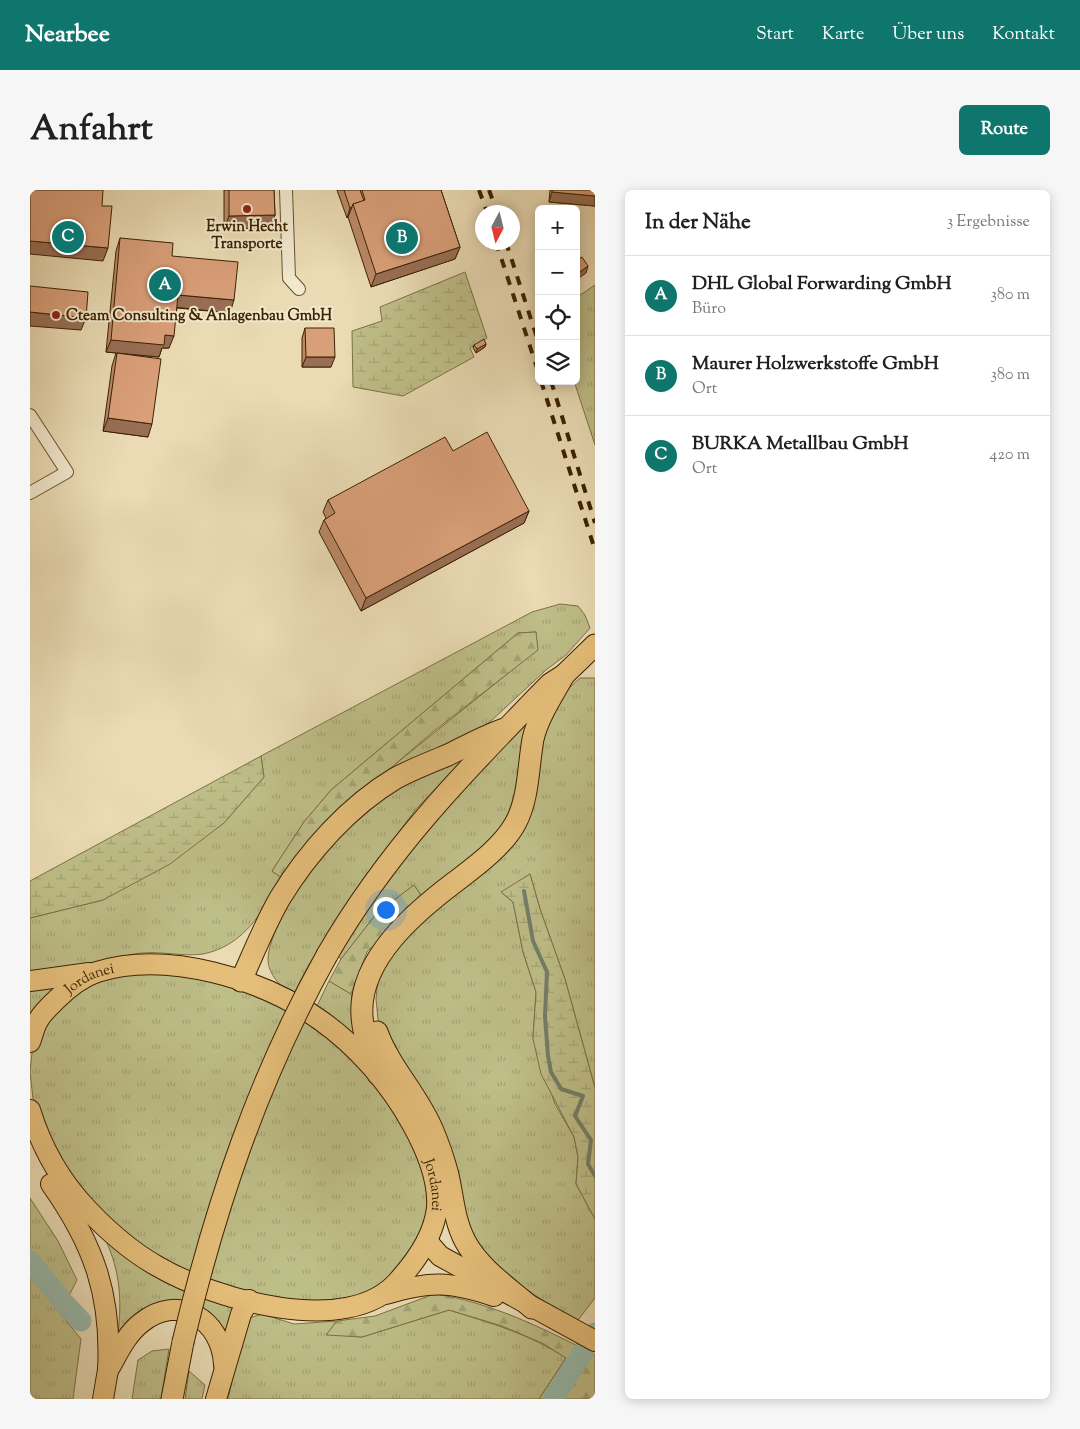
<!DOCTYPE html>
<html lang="de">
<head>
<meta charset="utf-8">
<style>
  :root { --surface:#fff; --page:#f6f6f6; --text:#202124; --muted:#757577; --line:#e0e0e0; --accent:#0f766e }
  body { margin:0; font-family:"Sorts Mill Goudy",serif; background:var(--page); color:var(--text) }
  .controls { position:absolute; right:15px; top:15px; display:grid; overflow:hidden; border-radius:8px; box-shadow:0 2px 12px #0003 }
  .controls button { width:45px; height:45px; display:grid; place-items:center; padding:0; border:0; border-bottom:1px solid var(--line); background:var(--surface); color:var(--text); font:25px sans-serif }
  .compass { position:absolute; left:445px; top:15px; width:45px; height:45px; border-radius:50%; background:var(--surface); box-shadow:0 2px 12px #0003; rotate:187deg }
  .you { position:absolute; left:355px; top:719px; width:18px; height:18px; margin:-12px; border:4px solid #fff; border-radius:50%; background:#1a73e8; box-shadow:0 0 0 8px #1a73e833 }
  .badge { display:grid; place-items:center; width:32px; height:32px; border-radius:50%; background:var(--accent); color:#fff; font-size:16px; font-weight:700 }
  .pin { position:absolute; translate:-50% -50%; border:2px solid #fff; box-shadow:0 1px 5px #0006 }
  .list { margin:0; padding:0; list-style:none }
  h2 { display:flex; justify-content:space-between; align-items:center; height:65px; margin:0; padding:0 20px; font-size:21px }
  h2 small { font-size:16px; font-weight:400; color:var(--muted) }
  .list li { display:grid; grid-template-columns:32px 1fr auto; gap:15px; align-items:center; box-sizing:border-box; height:80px; padding:0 20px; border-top:1px solid var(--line) }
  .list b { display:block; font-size:19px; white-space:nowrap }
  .list p { margin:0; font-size:16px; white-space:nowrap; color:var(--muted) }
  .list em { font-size:16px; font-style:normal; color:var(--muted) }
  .icon { flex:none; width:28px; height:28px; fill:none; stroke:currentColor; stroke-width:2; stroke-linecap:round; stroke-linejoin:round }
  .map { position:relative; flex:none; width:565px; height:1209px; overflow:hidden; border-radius:8px }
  header { display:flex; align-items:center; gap:30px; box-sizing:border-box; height:70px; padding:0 25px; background:var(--accent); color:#fff }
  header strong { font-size:24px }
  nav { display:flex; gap:28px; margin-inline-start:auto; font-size:18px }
  .intro { display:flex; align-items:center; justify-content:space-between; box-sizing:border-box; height:120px; padding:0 30px }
  h1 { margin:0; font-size:35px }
  .button { padding:12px 22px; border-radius:8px; background:var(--accent); color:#fff; font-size:18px; font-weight:700 }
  main { display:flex; gap:30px; padding:0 30px }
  aside { flex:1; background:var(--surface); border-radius:8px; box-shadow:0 2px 12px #0003 }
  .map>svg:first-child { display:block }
</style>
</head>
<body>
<header>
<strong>Nearbee</strong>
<nav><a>Start</a><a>Karte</a><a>Über uns</a><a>Kontakt</a></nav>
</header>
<div class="intro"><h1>Anfahrt</h1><a class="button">Route</a></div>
<main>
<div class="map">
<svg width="565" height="1209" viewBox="0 0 565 1209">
  <defs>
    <pattern id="grass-tufts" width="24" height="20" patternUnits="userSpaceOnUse" patternTransform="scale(1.25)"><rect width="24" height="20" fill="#bebe88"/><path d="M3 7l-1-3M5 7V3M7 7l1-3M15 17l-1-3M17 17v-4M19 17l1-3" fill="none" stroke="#a4a374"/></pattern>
    <pattern id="forest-firs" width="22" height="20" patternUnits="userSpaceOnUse" patternTransform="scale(1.25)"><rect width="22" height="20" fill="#bebe88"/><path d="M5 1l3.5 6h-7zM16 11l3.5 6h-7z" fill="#a4a374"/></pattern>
    <pattern id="wetland-marsh" width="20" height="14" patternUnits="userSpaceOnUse" patternTransform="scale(1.25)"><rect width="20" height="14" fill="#bebe88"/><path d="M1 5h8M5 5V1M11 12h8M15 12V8" fill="none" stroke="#a4a374"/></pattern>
  </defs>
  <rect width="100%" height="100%" fill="#eadbb4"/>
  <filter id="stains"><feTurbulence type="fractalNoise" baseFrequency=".004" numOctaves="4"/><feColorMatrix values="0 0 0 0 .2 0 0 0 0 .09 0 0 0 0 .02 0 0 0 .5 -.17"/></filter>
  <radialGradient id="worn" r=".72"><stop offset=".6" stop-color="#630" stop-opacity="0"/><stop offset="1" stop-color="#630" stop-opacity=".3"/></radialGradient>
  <!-- grass -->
  <g fill="url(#grass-tufts)" stroke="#7d7045">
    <polygon points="565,95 565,255 544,191 546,191 546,108"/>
    <path d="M530,414L548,416L555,425L560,438L536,465L516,480L461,531L436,549L399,567L358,580L507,460L506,442L488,443L301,600L274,632L242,681L252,688C233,721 214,756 173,764C153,767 132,761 112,763C88,766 65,774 41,779C28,782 14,783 0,785V728L73,710L194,633L234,587L231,566L502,422Z"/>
    <path d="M550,488H565V898L535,789L510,719L500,684L472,703L483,712L493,762L506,802L503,848L525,914L544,947L548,967L546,994L565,1029V1108L548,1130C508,1110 473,1085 443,1054L355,848L348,829L346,809L348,789L362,758L461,674L515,533L538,499Z"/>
    <polygon points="495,531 500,535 491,598 475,637 393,708 384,695 347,723 311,769 307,765 365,676"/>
    <path d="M437,566L386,619L323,704L278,776L262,807C252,797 238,785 238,769C239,728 314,626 350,605C377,589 408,579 437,566Z"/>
    <polygon points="160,783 245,809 309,852 368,919 399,991 398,1031 376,1076 330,1108 286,1116 181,1096 120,1065 45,995 4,917 0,882 2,863 10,838 42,802 89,784"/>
    <polygon points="41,791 8,826 0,821 0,797"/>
    <polygon points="299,791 321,804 330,851 286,818"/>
    <polygon points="0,1008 28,1051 47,1090 30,1123 51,1149 43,1209 0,1209"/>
    <path d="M76,1051L208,1116L197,1142L186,1128L176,1122L121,1117L104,1125L88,1143C92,1111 90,1081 76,1051Z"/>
    <path d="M419,1120C460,1133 500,1144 536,1168L509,1209H198L216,1129L232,1124L264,1134L307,1131L297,1144L332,1147Z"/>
    <polygon points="139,1159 131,1209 102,1209 108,1170 122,1161"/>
    <polygon points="159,1181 175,1195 172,1209 155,1209"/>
  </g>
  <!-- forest -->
  <g fill="url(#forest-firs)" stroke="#7d7045">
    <polygon points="506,442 508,460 404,541 289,639 252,688 242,681 274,632 301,600 488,443"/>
    <polygon points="384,695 393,708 337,762 321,804 299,791 311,769 347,723"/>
    <path d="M404,1104C461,1112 515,1139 565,1165V1209H509L536,1168L514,1154L472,1136L419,1120L332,1147L296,1145L307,1131L345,1126Z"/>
  </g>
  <!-- wetland -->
  <g fill="url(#wetland-marsh)" stroke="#7d7045">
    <polygon points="435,82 457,148 440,158 444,167 373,206 323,197 322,141 352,131 350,117"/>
    <polygon points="231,566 234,587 194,633 140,674 73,710 0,728 0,691"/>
    <polygon points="500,684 510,719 535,789 565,898 565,1029 546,994 548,967 544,947 511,884 503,849 506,802 493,762 483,712 471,702"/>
  </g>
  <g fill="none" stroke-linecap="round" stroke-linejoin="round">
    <!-- stream -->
    <polyline stroke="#737e69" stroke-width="4" points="494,701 503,751 517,782 515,826 518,866 521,882 531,899 553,906 545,926 561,950 558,974 565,986"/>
    <!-- river -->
    <g stroke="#98bbad" stroke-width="21">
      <polyline points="0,1071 34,1113 51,1131"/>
      <polyline points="523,1209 565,1143"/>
    </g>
    <!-- minor casing -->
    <g stroke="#68512e" stroke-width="14">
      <g id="minor">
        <polyline points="256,0 259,88 269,99"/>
        <polyline points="0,225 37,282 0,303"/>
      </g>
    </g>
    <!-- primary casing -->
    <g stroke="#3c2302" stroke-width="22">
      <g id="primary">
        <polyline points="0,791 59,783"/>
        <path id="s1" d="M0,852C3,845 4,837 8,831C12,823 20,816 26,810C37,799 52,787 67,782C137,760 233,789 290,830C327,856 360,894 382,934C396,959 409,989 407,1018C404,1046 386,1071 368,1091C318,1149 183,1109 127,1076C102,1062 78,1041 58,1020C31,992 11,956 0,920"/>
        <path d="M21,994C64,1055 82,1105 78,1181"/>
        <polyline points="397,1051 410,1066 565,1151"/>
        <path d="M356,1104C400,1091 420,1091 464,1106"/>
        <path d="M80,1177C89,1161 97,1144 111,1133C149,1102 192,1130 194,1175"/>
        <polyline points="73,1209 80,1168"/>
        <polyline points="186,1209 211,1124 219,1110"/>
      </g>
    </g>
    <!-- trunk casing -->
    <g stroke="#3c2302" stroke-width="23">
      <g id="trunk">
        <path d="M297,765C358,659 436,580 520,494L534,485L565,455"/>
        <path d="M211,791C223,764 235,734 250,708C278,662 319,616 366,588C383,579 401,572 418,565C438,555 452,547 474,539"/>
        <path d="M347,842C360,878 389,906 403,941C409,955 414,970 418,985C423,1007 424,1030 435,1051C450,1079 479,1098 502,1118"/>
        <path d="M348,884C342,866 333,846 332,826C328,770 385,722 425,692C446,676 472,657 485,634C499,609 498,577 503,549C508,527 523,505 534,485"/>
        <polyline points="142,1209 153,1152"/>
      </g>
    </g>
    <!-- minor -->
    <use href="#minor" stroke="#f1e8ce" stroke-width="12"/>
    <!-- primary -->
    <use href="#primary" stroke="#e5be7a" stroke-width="20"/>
    <!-- trunk -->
    <use href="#trunk" stroke="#e5be7a" stroke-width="21"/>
    <!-- rail -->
    <g stroke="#3c2302" stroke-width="4" stroke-dasharray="9 9" stroke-linecap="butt">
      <polyline points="449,0 457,22"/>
      <polyline points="459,0 467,22"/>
      <polyline points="466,52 509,184"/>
      <polyline points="476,52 509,154"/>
      <polyline points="511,191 565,360"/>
      <polyline points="521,191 565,333"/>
    </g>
    <!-- trunk-bridge casing -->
    <g stroke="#3c2302" stroke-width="23" stroke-linecap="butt">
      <path id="trunk-bridge" d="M153,1152C186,1014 228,889 297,765"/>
    </g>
    <!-- trunk-bridge -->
    <use href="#trunk-bridge" stroke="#e5be7a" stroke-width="21"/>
  </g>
  <!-- wall -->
  <g fill="#bb8968" stroke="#3c2302">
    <polygon points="194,0 244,0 245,25 240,38 194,39"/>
    <polygon points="307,0 411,0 430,57 425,69 341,97 318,27 317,28"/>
    <polygon points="520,0 565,0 565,16 519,12"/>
    <polygon points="90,48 142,66 200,123 147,118 139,158 132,158 129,167 93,164 118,247 73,241 82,176 86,163 76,162 86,61"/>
    <polygon points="275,138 301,177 272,177 272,148"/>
    <polygon points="456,154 455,157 446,163 443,158 444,155"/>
    <polygon points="423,261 499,321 494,333 331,421 289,342 294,330 296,328 293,322 298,310"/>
  </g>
  <!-- shaded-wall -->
  <g fill="#986f55" stroke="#3c2302">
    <polygon points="522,2 565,6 565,16 519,12"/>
    <polygon points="322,17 318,27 317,28 320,18"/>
    <polygon points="245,25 240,38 194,39 199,26"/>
    <polygon points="0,51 78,58 73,71 0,64"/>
    <polygon points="430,57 425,69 341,97 346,84"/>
    <polygon points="558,76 556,83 546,90 546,85"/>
    <polygon points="148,105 204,110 200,123 143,117"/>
    <polygon points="0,122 56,128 51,140 0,136"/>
    <polygon points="135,145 144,146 139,158 132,158 129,167 76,162 81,150"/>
    <polygon points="456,154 455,157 446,163 447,159"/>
    <polygon points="276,167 305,167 301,177 272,177"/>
    <polygon points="78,228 122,234 118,247 73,241"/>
    <polygon points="499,321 494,333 331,421 336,408"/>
  </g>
  <!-- building -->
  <g fill="#d99f79" stroke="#3c2302">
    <polygon points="0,0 73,0 72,16 82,16 78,58 0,51"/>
    <polygon points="199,0 244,0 245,25 199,26"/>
    <polygon points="314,0 330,0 334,11 323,14 322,17 320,18"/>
    <polygon points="332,0 411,0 430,57 346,84 323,14 335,10"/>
    <polygon points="522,0 565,0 565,6 522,2"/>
    <polygon points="90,48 143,53 142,66 208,72 204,110 148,105 144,146 135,145 134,155 81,150"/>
    <polygon points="552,67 558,76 546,85 546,71"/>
    <polygon points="0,96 58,102 56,128 0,122"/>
    <polygon points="275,138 304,138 305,167 276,167"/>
    <polygon points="454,149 456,154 447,159 444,155"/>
    <polygon points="87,163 131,169 122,234 78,228"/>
    <polygon points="457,242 499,321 336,408 294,330 305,323 298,310 415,247 423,261"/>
  </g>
  <!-- markers -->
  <g fill="#8f2418" stroke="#f1e8ce" stroke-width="2">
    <circle cx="217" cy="19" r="5"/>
    <circle cx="26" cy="125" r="5"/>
  </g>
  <g text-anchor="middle" stroke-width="4" stroke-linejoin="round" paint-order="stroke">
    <!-- poi labels -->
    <g font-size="15" font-weight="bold" fill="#3c2302" stroke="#f1e8ce">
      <text x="217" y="41">Erwin Hecht<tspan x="217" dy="17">Transporte</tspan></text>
      <text x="36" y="130" text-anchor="start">Cteam Consulting &amp; Anlagenbau GmbH</text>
    </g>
    <!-- street labels -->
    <g font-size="15" fill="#3c2302" stroke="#f1e8ce">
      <text dy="5" stroke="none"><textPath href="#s1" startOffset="91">Jordanei</textPath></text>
      <text dy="5" stroke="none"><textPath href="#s1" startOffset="541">Jordanei</textPath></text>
    </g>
  </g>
  <rect width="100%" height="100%" filter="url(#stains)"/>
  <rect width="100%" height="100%" fill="url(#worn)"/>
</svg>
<div class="controls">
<button>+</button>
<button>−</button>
<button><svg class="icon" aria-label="locate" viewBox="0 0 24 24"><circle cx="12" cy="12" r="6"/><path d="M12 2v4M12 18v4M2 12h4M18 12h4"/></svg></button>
<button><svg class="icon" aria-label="layers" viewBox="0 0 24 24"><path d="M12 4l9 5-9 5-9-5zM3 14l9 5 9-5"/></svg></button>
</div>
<svg class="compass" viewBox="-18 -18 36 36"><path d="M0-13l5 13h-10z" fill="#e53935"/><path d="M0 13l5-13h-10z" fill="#757577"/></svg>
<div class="you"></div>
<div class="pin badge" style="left:135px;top:95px">A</div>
<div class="pin badge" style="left:372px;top:48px">B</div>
<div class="pin badge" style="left:38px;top:47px">C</div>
</div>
<aside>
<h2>In der Nähe<small>3 Ergebnisse</small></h2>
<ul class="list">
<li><span class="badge">A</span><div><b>DHL Global Forwarding GmbH</b><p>Büro</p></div><em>380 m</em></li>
<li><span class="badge">B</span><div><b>Maurer Holzwerkstoffe GmbH</b><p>Ort</p></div><em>380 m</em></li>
<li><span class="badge">C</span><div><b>BURKA Metallbau GmbH</b><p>Ort</p></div><em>420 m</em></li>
</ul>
</aside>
</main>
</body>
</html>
